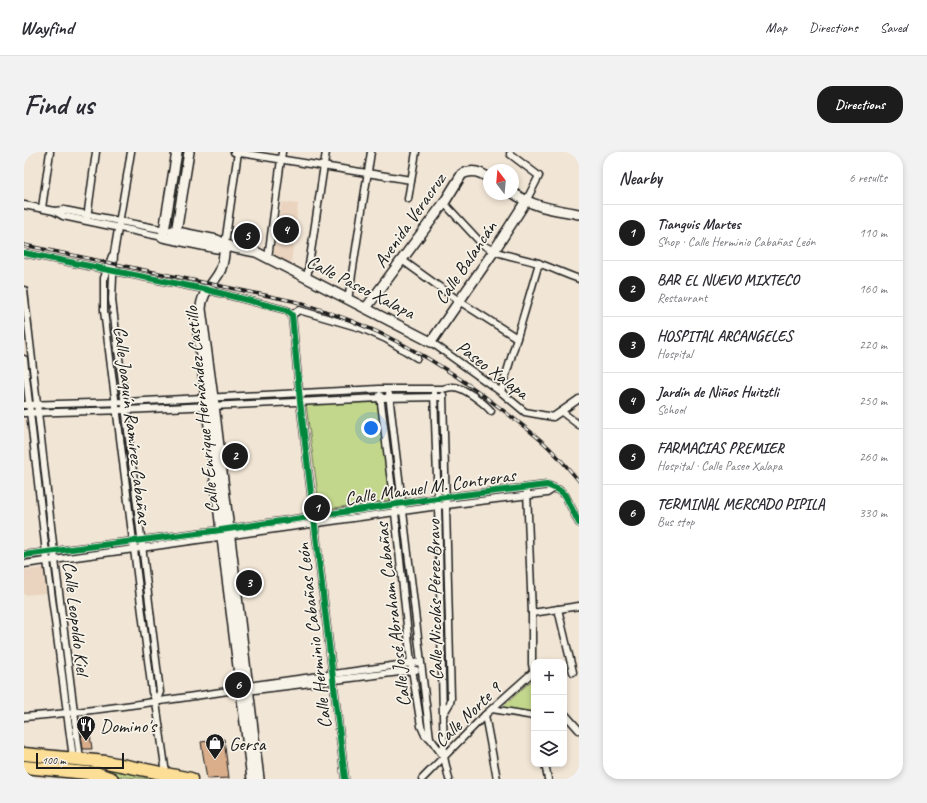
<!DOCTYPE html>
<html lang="en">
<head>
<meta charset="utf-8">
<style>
  :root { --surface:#fff; --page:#f2f2f3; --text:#2b2b33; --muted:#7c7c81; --line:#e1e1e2; --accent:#1c1c1c }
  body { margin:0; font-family:Caveat,sans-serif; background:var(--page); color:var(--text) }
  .controls { position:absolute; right:12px; bottom:12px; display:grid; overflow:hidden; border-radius:8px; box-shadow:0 2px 6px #0003 }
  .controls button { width:36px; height:36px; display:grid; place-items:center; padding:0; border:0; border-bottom:1px solid var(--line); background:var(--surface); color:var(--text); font:20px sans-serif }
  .compass { position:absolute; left:459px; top:12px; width:36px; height:36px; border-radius:50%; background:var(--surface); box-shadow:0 2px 6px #0003; rotate:344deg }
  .scale { position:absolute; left:12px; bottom:10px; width:88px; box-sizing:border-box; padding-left:4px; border:2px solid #1c1c1c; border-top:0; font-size:11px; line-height:14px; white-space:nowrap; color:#1c1c1c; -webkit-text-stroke:3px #f7f3e8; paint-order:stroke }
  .you { position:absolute; left:347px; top:276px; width:14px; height:14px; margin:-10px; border:3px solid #fff; border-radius:50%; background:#1a73e8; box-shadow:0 0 0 6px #1a73e833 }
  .badge { display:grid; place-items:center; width:26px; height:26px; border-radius:50%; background:var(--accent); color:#fff; font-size:13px; font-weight:700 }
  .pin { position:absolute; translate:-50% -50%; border:2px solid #fff; box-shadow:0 1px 4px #0006 }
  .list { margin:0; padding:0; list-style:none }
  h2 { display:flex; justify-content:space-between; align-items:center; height:52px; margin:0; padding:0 16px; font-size:17px }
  h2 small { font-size:13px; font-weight:400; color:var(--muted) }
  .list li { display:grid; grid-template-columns:26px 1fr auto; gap:12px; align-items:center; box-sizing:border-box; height:56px; padding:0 16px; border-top:1px solid var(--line) }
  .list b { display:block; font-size:15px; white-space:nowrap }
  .list p { margin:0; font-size:13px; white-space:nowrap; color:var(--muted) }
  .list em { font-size:13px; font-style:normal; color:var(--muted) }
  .icon { flex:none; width:22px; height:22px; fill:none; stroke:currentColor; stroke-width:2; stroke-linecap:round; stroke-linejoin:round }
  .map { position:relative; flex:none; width:555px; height:627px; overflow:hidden; border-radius:16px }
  header { display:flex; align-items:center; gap:24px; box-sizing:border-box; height:56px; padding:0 20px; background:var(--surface); border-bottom:1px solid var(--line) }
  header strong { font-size:19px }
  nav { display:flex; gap:22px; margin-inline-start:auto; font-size:14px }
  .intro { display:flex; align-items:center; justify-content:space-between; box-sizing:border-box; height:96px; padding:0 24px }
  h1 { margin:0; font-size:28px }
  .button { padding:10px 18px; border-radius:16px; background:var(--accent); color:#fff; font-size:14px; font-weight:700 }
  main { display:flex; gap:24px; padding:0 24px }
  aside { flex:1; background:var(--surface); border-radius:16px; box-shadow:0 2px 6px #0003 }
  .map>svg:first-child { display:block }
</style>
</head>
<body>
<header>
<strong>Wayfind</strong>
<nav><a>Map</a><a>Directions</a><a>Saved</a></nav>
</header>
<div class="intro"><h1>Find us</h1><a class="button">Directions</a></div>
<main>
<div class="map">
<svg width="555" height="627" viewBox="0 0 555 627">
  <rect width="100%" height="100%" fill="#f1e5d5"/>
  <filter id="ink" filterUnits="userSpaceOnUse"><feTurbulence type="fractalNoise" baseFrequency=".025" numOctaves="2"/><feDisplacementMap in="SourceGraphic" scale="8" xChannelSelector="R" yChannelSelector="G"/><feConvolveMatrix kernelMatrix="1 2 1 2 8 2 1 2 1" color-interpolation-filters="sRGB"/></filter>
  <g filter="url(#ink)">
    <!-- built -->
    <g fill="#ead4bf">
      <polygon points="258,50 274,52 267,113 249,104"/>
      <polygon points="20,416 23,441 0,443 0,453 0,418"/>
    </g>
    <!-- green -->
    <g fill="#c2d68c" stroke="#6f7954">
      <polygon points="156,0 161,0 152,69 147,69"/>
      <polygon points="354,250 366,348 296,358 282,252"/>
      <polygon points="507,529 510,533 510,561 473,560"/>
      <path d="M0,607L42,610L141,627C94,627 47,617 0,612Z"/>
    </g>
    <!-- building -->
    <g fill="#daae8b" stroke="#1c1c1c">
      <polygon points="66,582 68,597 59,597 57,583"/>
      <polygon points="200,587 205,626 183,627 177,590"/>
    </g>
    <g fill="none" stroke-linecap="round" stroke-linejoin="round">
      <!-- street casing -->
      <g stroke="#1c1c1c" stroke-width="9">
        <g id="street">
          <polyline points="107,0 90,101 88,148 136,540 132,550"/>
          <polyline points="210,0 387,28"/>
          <polyline points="486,2 515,24 502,49"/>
          <polyline points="384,47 392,0"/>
          <path d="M420,51L458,92C474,104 496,105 514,111C528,116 541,122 555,127"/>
          <polyline points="0,53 30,59 40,58 141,78"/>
          <polyline points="18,56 26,0"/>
          <polyline points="30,59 39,64 139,85"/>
          <polyline points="63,66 72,0"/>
          <polyline points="201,92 214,0"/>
          <polyline points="0,101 180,137 262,158 268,163 276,249 321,627"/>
          <polyline points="88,104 80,126 80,159 128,540 132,550 142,622"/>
          <polyline points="244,106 258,0"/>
          <polyline points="378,108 435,149 493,186"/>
          <polyline points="283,126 302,0"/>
          <polyline points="0,138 30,400 56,607"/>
          <polyline points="324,148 347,0"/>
          <polyline points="268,163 275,158 337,176 362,187 393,206"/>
          <polyline points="407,190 477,240 501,260 529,265 555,247"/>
          <polyline points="0,207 22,401 49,606"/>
          <polyline points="477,240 515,111"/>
          <polyline points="410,241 414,354 420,605 425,627"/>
          <polyline points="365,242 406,586"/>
          <polyline points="356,243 371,361 387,511 397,574 401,583 406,586 420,605"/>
          <polyline points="419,243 427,546 426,551 420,561"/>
          <path d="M0,253L101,250L355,237H419C422,236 426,235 429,235C440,235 460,251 467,259"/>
          <polyline points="538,260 555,273"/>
          <polyline points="0,261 102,258 356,246 419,245"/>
          <polyline points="503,339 508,461 508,512 510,523"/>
          <polyline points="0,403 197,378 414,346 523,333 535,338 541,343 555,371"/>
          <polyline points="0,412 110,397 414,354 523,341 529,337"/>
          <polyline points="534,457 549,520"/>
          <polyline points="508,461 555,454"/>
          <polyline points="222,539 392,518"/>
          <polyline points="468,557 510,564"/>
          <polyline points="540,561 555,578"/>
          <polyline points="461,563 473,627"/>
          <path d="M0,565C73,559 145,548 217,537L224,534L396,510"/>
          <polyline points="521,612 524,627"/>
          <polyline points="398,627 461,563 509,520"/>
        </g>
      </g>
      <!-- secondary casing -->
      <g stroke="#1c1c1c" stroke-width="12">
        <g id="secondary">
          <polyline points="153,0 139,85 193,96 206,95 232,100 407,190 470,99 502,49"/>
          <path d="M489,41C511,56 530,57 555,62"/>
          <polyline points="148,79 193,88 205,94"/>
          <polyline points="151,87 165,0"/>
          <path d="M201,92C200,101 200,113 195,121C188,133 177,142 177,157L190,253L235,627"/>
          <path d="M342,156L420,51L438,22C449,17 456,20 465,26"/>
          <polyline points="173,170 197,378 228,627"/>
        </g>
      </g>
      <!-- highway casing -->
      <g stroke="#1c1c1c" stroke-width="15">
        <g id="highway">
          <polyline points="0,602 82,610 167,627"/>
          <polyline points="0,615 74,622 88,627"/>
        </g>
      </g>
      <!-- street -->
      <use href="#street" stroke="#f7f3e8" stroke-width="6"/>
      <!-- secondary -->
      <use href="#secondary" stroke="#f7f3e8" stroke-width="9"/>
      <!-- highway -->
      <use href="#highway" stroke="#fcde96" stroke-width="12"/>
      <!-- rail casing -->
      <g stroke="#1c1c1c" stroke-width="3.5">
        <path id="rail" d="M0,93L269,149C350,172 414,207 480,259C494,270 509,281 522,293C534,304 545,317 555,329"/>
      </g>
      <!-- rail -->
      <use href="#rail" stroke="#f7f3e8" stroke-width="2" stroke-dasharray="6" stroke-linecap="butt"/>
      <!-- cycleway casing -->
      <g stroke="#f7f3e8" stroke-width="8">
        <g id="cycleway">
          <polyline points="0,101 180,137 262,158 268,163 276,249 321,627"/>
          <polyline points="0,403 197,378 414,346 523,333 535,338 541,343 555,371"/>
        </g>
      </g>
      <!-- cycleway -->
      <use href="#cycleway" stroke="#00873e" stroke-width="6"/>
    </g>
  </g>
  <!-- icons -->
  <defs>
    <g id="restaurant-pin" transform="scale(1)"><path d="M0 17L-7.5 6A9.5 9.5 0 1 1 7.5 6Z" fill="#1c1c1c" stroke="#f7f3e8"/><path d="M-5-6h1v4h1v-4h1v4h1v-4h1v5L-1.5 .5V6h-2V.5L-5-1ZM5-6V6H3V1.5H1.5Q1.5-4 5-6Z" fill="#fff"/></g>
    <g id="shop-pin" transform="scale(1)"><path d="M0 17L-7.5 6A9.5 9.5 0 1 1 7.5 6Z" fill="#1c1c1c" stroke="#f7f3e8"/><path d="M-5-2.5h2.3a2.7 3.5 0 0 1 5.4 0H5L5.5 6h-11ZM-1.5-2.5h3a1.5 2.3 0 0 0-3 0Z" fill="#fff"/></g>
  </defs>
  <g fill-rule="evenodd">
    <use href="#restaurant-pin" x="62" y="573"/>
    <use href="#shop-pin" x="191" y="591"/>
  </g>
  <g text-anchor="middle" stroke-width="3.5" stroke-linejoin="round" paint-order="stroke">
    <!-- street labels -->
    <g font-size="19" fill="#1c1c1c" stroke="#f7f3e8">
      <text transform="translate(385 68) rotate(-55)" y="7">Avenida Veracruz</text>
      <text transform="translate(441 110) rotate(-56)" y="7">Calle Balancán</text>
      <text transform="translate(337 134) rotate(27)" y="7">Calle Paseo Xalapa</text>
      <text transform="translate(469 217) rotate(37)" y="7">Paseo Xalapa</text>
      <text transform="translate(177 258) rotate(-96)" y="7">Calle Enrique Hernández Castillo</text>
      <text transform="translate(109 273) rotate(83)" y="7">Calle Joaquín Ramírez Cabañas</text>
      <text transform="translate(406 334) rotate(-8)" y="7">Calle Manuel M. Contreras</text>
      <text transform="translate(410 448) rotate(-91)" y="7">Calle Nicolás Pérez Bravo</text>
      <text transform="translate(368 463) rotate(-97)" y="7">Calle José Abraham Cabañas</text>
      <text transform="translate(53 466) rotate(83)" y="7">Calle Leopoldo Kiel</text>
      <text transform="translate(289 484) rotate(-97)" y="7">Calle Herminio Cabañas León</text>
      <text transform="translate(443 562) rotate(-44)" y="7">Calle Norte 9</text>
    </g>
    <!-- poi labels -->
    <g font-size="19" fill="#1c1c1c" stroke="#f7f3e8" text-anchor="start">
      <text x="76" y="580">Domino's</text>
      <text x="205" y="598">Gersa</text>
    </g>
  </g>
</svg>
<div class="controls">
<button>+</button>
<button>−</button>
<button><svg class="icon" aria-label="layers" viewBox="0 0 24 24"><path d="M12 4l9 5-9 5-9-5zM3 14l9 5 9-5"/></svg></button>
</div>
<svg class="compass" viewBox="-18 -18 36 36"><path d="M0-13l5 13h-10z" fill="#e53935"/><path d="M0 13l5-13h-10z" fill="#7c7c81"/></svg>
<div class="scale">100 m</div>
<div class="you"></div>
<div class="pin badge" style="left:293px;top:356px">1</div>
<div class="pin badge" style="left:211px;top:304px">2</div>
<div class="pin badge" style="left:225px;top:431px">3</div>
<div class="pin badge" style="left:262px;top:78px">4</div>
<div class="pin badge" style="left:223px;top:84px">5</div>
<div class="pin badge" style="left:214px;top:533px">6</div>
</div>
<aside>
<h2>Nearby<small>6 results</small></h2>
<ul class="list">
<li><span class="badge">1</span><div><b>Tianguis Martes</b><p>Shop · Calle Herminio Cabañas León</p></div><em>110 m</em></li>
<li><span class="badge">2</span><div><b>BAR EL NUEVO MIXTECO</b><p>Restaurant</p></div><em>160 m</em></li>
<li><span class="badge">3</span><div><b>HOSPITAL ARCANGELES</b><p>Hospital</p></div><em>220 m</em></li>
<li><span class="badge">4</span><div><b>Jardín de Niños Huitztli</b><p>School</p></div><em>250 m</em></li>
<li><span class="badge">5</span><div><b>FARMACIAS PREMIER</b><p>Hospital · Calle Paseo Xalapa</p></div><em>260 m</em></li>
<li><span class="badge">6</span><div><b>TERMINAL MERCADO PIPILA</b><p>Bus stop</p></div><em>330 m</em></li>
</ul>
</aside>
</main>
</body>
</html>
